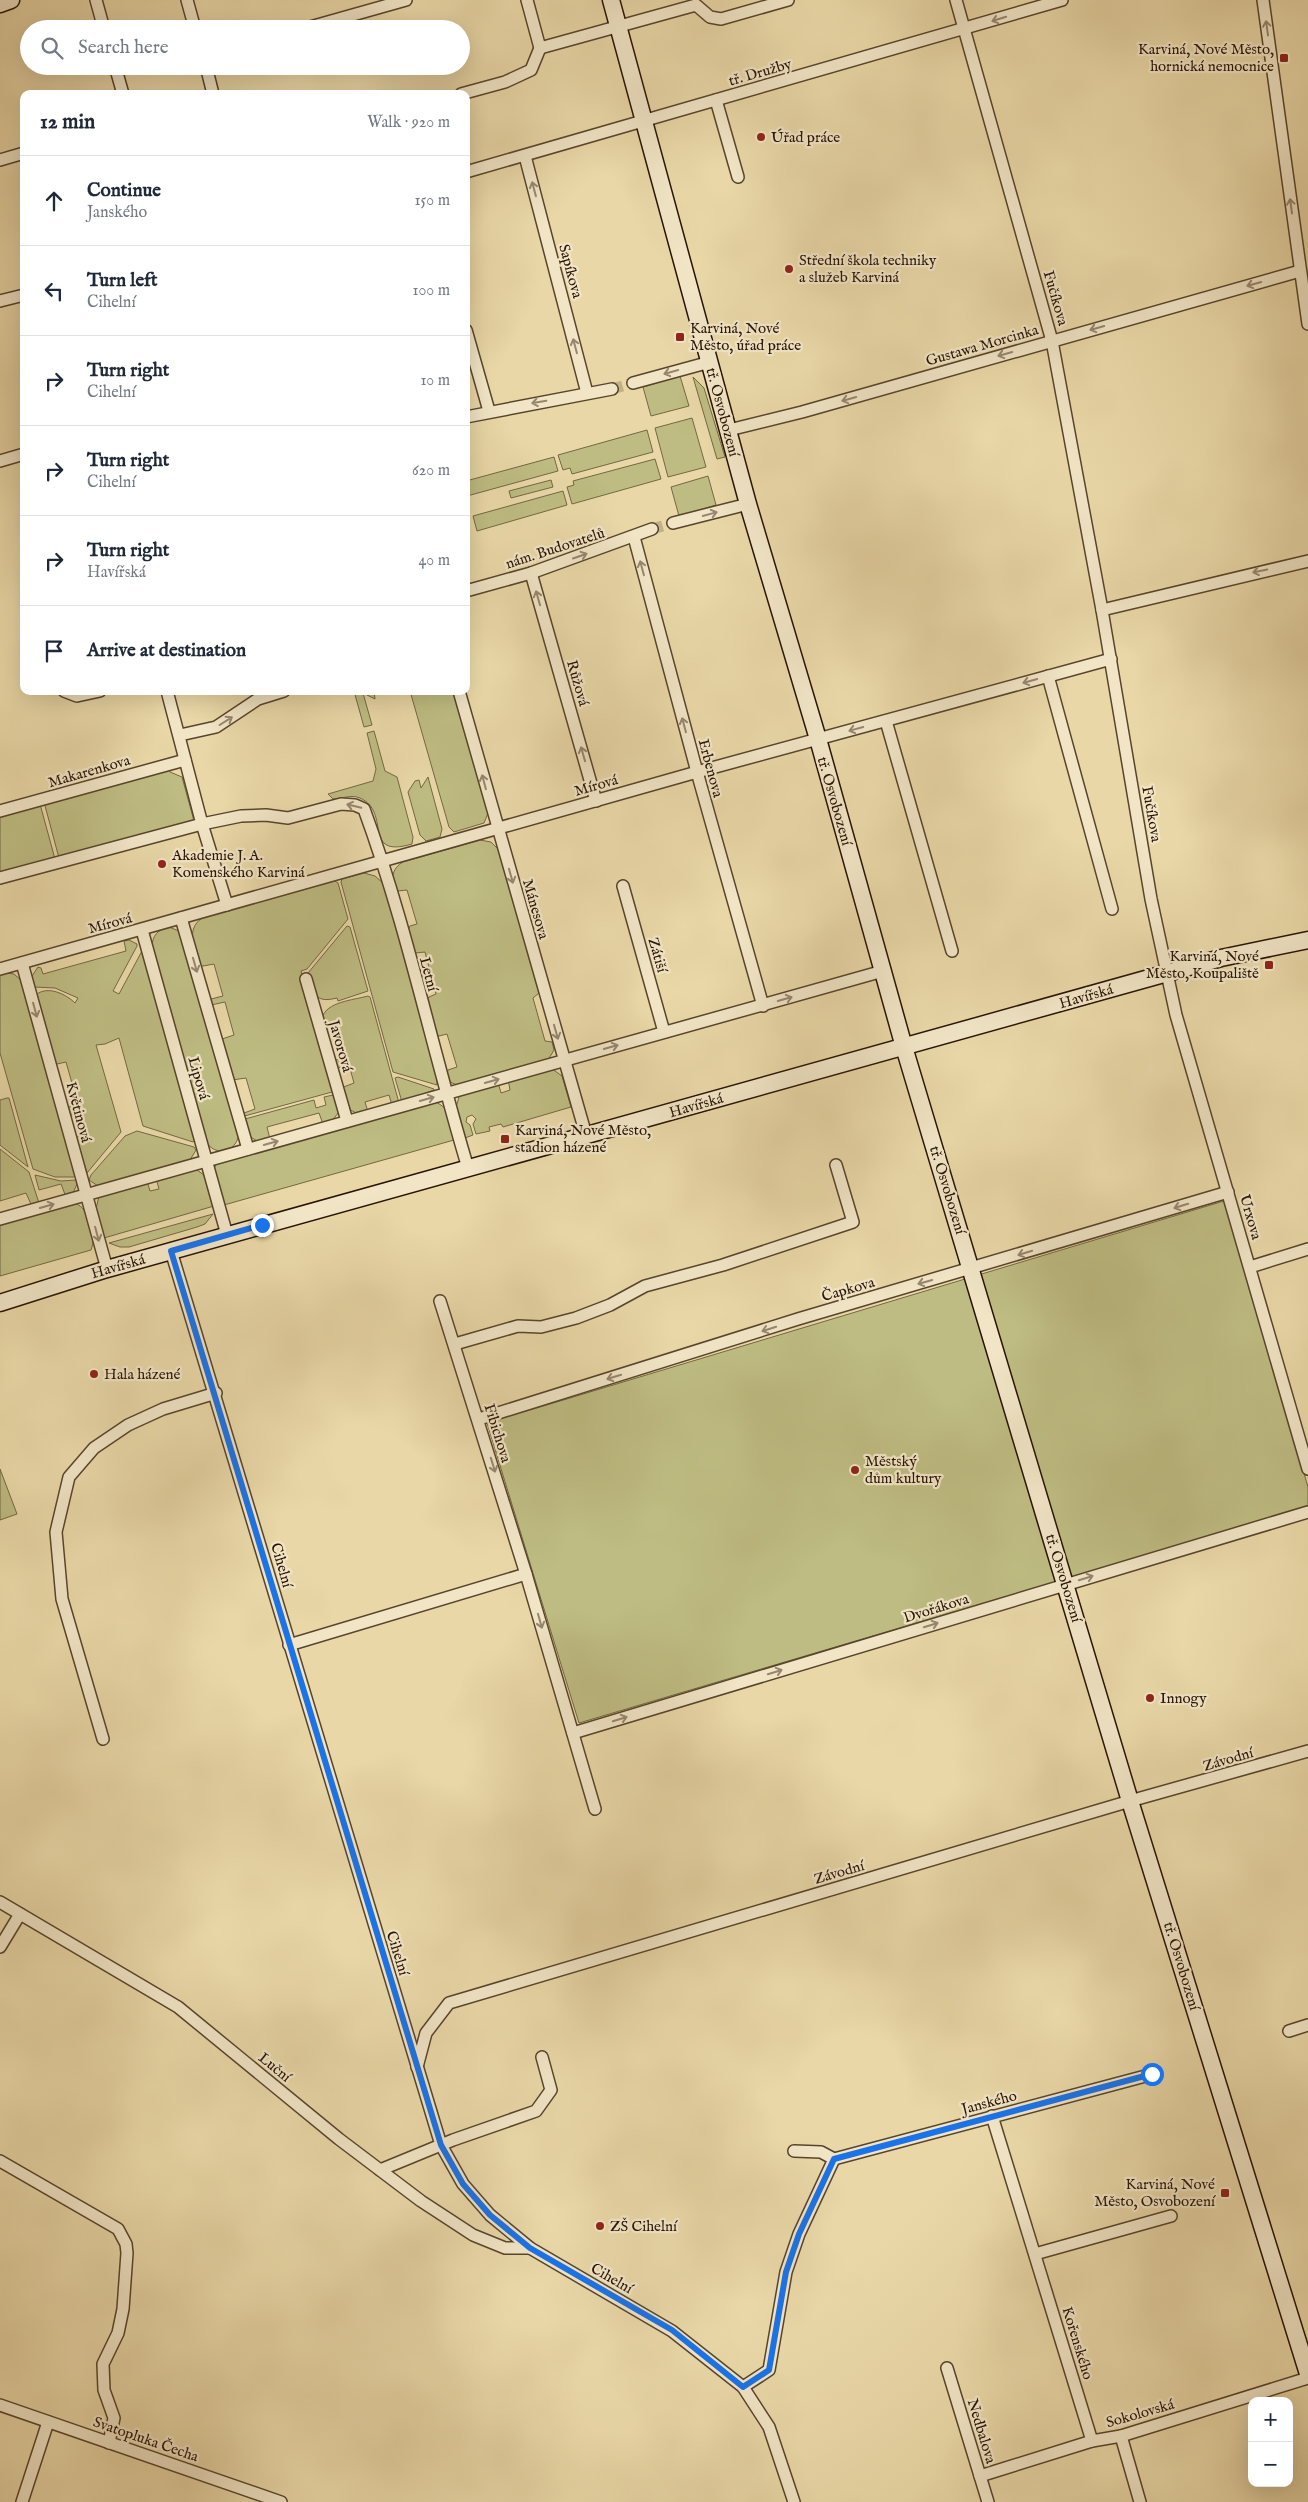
<!DOCTYPE html>
<html lang="en">
<head>
<meta charset="utf-8">
<style>
  :root { --surface:#fff; --page:#f6f6f7; --text:#1f2937; --muted:#747a83; --line:#e0e1e3 }
  body { margin:0; font-family:"IM FELL English",serif; background:var(--page); color:var(--text) }
  .controls { position:absolute; right:15px; bottom:15px; display:grid; overflow:hidden; border-radius:10px; box-shadow:0 5px 20px #0002 }
  .controls button { width:45px; height:45px; display:grid; place-items:center; padding:0; border:0; border-bottom:1px solid var(--line); background:var(--surface); color:var(--text); font:25px sans-serif }
  .stop { position:absolute; width:15px; height:15px; margin:-11px; border:4px solid #1a73e8; border-radius:50%; background:#fff }
  .stop.end { background:#1a73e8; border-color:#fff; box-shadow:0 1px 5px #0008 }
  .list { margin:0; padding:0; list-style:none }
  h2 { display:flex; justify-content:space-between; align-items:center; height:65px; margin:0; padding:0 20px; font-size:21px }
  h2 small { font-size:16px; font-weight:400; color:var(--muted) }
  .list li { display:grid; grid-template-columns:32px 1fr auto; gap:15px; align-items:center; box-sizing:border-box; height:90px; padding:0 20px; border-top:1px solid var(--line) }
  .list b { display:block; font-size:19px; white-space:nowrap }
  .list p { margin:0; font-size:16px; white-space:nowrap; color:var(--muted) }
  .list em { font-size:16px; font-style:normal; color:var(--muted) }
  .icon { flex:none; width:28px; height:28px; fill:none; stroke:currentColor; stroke-width:2; stroke-linecap:round; stroke-linejoin:round }
  .map { position:relative; flex:none; width:1308px; height:2502px; overflow:hidden }
  .search { position:absolute; background:var(--surface); box-shadow:0 5px 20px #0002; left:20px; top:20px; width:450px; height:55px; display:flex; align-items:center; gap:12px; box-sizing:border-box; padding:0 18px; border-radius:28px; color:var(--muted); font-size:19px }
  .panel { position:absolute; background:var(--surface); box-shadow:0 5px 20px #0002; left:20px; top:90px; width:450px; height:605px; border-radius:10px }
  .map>svg:first-child { display:block }
</style>
</head>
<body>
<div class="map">
<svg width="1308" height="2502" viewBox="0 0 1308 2502">
  <rect width="100%" height="100%" fill="#e9d7a7"/>
  <filter id="stains"><feTurbulence type="fractalNoise" baseFrequency=".004" numOctaves="4"/><feColorMatrix values="0 0 0 0 .2 0 0 0 0 .09 0 0 0 0 .02 0 0 0 .5 -.17"/></filter>
  <radialGradient id="worn" r=".72"><stop offset=".6" stop-color="#630" stop-opacity="0"/><stop offset="1" stop-color="#630" stop-opacity=".3"/></radialGradient>
  <!-- green -->
  <g fill="#bebc82" stroke="#736842">
    <polygon points="680,376 689,406 651,416 643,387"/>
    <polygon points="693,377 704,388 725,457 717,459"/>
    <polygon points="692,418 706,467 668,477 655,428"/>
    <polygon points="647,430 653,452 572,474 570,468 563,470 558,455"/>
    <polygon points="554,457 558,471 467,496 466,481"/>
    <polygon points="655,459 661,479 572,504 567,487 574,485 573,481"/>
    <polygon points="708,476 716,505 679,516 671,487"/>
    <polygon points="551,480 553,487 511,498 509,491"/>
    <polygon points="563,491 567,505 477,531 473,516"/>
    <polygon points="354,691 374,691 375,699 363,693 372,725 364,727"/>
    <polygon points="410,691 454,691 487,807 488,813 484,823 454,832 449,827"/>
    <path d="M374,731L385,771L397,777L413,837L412,844C361,859 392,812 360,798C351,794 342,799 333,799L328,794L373,781L376,769L367,733Z"/>
    <polygon points="169,769 170,772 182,777 194,821 59,858 44,802"/>
    <polygon points="428,777 442,829 440,837 426,841 420,835 408,792 415,781 419,780 421,788"/>
    <polygon points="40,804 55,859 0,874 0,814"/>
    <path d="M480,840L491,842L500,851L539,993L533,998L545,1041L552,1042L554,1050L548,1060L457,1085L450,1082L447,1074L448,1070L457,1067L447,1034L439,1036L435,1033L426,1002L429,997L436,994L425,952L415,953L407,932L410,926L417,924L407,890L398,891C389,881 392,868 403,862Z"/>
    <polygon points="364,873 375,876 384,884 437,1077 437,1085 393,1072 341,882 342,879"/>
    <path d="M335,881L338,883L348,919L307,969L301,971L334,1089L332,1092L241,1117L244,1113L255,1109L246,1078L232,1080L222,1039L234,1035L225,1002L211,1005V999L223,996L214,964L203,966L199,965C195,948 185,930 202,918Z"/>
    <path d="M347,926L350,927L368,991L338,1001L337,998C313,1004 314,992 308,973Z"/>
    <path d="M169,927L179,931L239,1131C239,1152 215,1159 205,1140L152,947C152,936 158,929 169,927Z"/>
    <path d="M129,940L137,944V946L113,991L119,994L142,951L195,1140L193,1142L143,1126L119,1038L105,1044L96,1045L121,1132L87,1173L76,1137L86,1131L81,1114L71,1115L68,1108L77,1101L66,1062L57,1064L54,1061L36,995C47,985 66,994 75,1003L78,998L55,988L34,987L32,976L38,967L41,968L43,974L126,951L124,941Z"/>
    <polygon points="6,973 14,974 22,981 76,1175 74,1177 55,1177 33,1169 0,1053 0,975"/>
    <path d="M368,996L370,997L399,1103L392,1105L389,1095L365,1102L368,1112L356,1113L349,1109L341,1088L354,1083L349,1065L338,1068L334,1061L346,1056L337,1024L325,1026L322,1018C326,1002 353,1000 368,996Z"/>
    <polygon points="551,1068 562,1076 571,1107 503,1127 501,1124 489,1127 490,1131 476,1134 473,1124 476,1119 472,1115 467,1117 466,1122 470,1125 473,1135 465,1138 456,1107 460,1094 498,1082 501,1093 510,1090 508,1079"/>
    <polygon points="398,1077 434,1089 434,1090 402,1102 395,1078"/>
    <polygon points="333,1095 335,1096 339,1112 331,1122 323,1124 319,1113 267,1127 270,1139 257,1141 249,1136 245,1119 314,1100 316,1108 326,1105 324,1097"/>
    <polygon points="7,1098 9,1098 28,1167 0,1145 0,1100"/>
    <polygon points="435,1101 445,1108 454,1140 224,1205 214,1169 216,1164"/>
    <polygon points="137,1131 194,1147 196,1150 190,1160 98,1186 89,1180 91,1175 125,1136"/>
    <polygon points="0,1149 29,1172 39,1203 31,1204 26,1193 0,1201"/>
    <polygon points="196,1169 205,1176 214,1206 104,1238 96,1209 99,1196 147,1181 150,1191 159,1189 156,1178"/>
    <polygon points="35,1175 61,1181 76,1180 77,1184 73,1193 66,1197 61,1184 39,1190"/>
    <polygon points="1224,1201 1308,1487 1308,1507 579,1723 487,1423"/>
    <path d="M75,1203C90,1209 97,1236 91,1250L0,1276V1222Z"/>
    <polygon points="213,1214 205,1224 197,1227 129,1247 120,1247 109,1243"/>
    <polygon points="0,1469 17,1514 0,1520"/>
  </g>
  <g fill="none" stroke-linecap="round" stroke-linejoin="round">
    <!-- street-tunnel -->
    <g stroke="#c2b086" stroke-width="11" stroke-dasharray="11 5.5" stroke-linecap="butt">
      <polyline points="612,389 633,383"/>
      <polyline points="652,529 673,523"/>
    </g>
    <!-- street casing -->
    <g stroke="#58442c" stroke-width="14">
      <g id="street">
        <polyline points="96,0 104,29"/>
        <polyline points="187,0 195,29"/>
        <polyline points="527,0 540,48"/>
        <polyline points="956,0 1052,341 1102,610 1151,899 1176,1015 1308,1469"/>
        <polyline points="1263,0 1308,324"/>
        <polyline points="303,29 406,0"/>
        <polyline points="540,48 696,5 710,17 721,19 788,0"/>
        <polyline points="115,66 123,94"/>
        <polyline points="206,66 213,94"/>
        <polyline points="461,94 505,82 531,70 540,48"/>
        <polyline points="716,100 738,177"/>
        <polyline points="525,156 587,393"/>
        <polyline points="0,160 24,153"/>
        <polyline points="466,172 1062,0"/>
        <polyline points="0,301 24,295"/>
        <polyline points="466,330 489,411"/>
        <polyline points="633,383 710,362"/>
        <polyline points="466,417 612,389"/>
        <polyline points="729,430 802,412 1300,271"/>
        <polyline points="0,461 24,454"/>
        <polyline points="673,523 748,504"/>
        <polyline points="634,537 697,772 763,1006"/>
        <polyline points="531,573 596,801"/>
        <polyline points="466,591 531,573 652,529"/>
        <polyline points="1102,610 1308,561"/>
        <polyline points="1048,676 1112,909"/>
        <polyline points="64,691 77,696 100,691"/>
        <polyline points="167,691 202,824 227,905"/>
        <polyline points="459,691 586,1135"/>
        <polyline points="886,721 952,951"/>
        <polyline points="180,735 216,727 258,699 284,691"/>
        <polyline points="0,811 185,760"/>
        <path d="M0,878L202,824L241,816L266,815L288,818L341,804L355,805L364,809C407,926 432,1049 468,1168"/>
        <polyline points="623,886 664,1032"/>
        <polyline points="181,918 248,1149"/>
        <polyline points="142,930 227,1235"/>
        <polyline points="22,963 107,1269"/>
        <polyline points="0,969 697,772 1111,659"/>
        <polyline points="306,979 347,1121"/>
        <polyline points="0,1219 883,971"/>
        <polyline points="171,1251 441,2145 463,2184 490,2215 530,2248 672,2331 743,2387 769,2427 794,2502"/>
        <polyline points="1250,1267 1308,1249"/>
        <polyline points="440,1301 526,1574 595,1809"/>
        <polyline points="455,1344 518,1326 541,1327 576,1318 610,1305 645,1286 723,1265 853,1222 836,1165"/>
        <polyline points="479,1419 798,1319 1228,1192"/>
        <polyline points="289,1645 526,1574"/>
        <polyline points="573,1733 1308,1512"/>
        <polyline points="103,1739 62,1599 56,1532 69,1477 94,1448 128,1425 163,1409 216,1393"/>
        <polyline points="0,1902 178,2007 339,2139 421,2201 473,2235 505,2248 530,2248"/>
        <polyline points="0,1947 20,1914"/>
        <polyline points="1289,2031 1308,2025"/>
        <polyline points="417,2067 426,2033 449,2003 1130,1801 1308,1751"/>
        <polyline points="992,2116 1092,2441"/>
        <polyline points="834,2159 1153,2074"/>
        <polyline points="0,2161 118,2229 126,2244 127,2253 123,2309 118,2333 103,2364 104,2390 114,2418 109,2443"/>
        <polyline points="380,2170 453,2140 536,2111 551,2090 542,2057"/>
        <polyline points="1035,2254 1171,2216"/>
        <polyline points="947,2368 988,2502"/>
        <polyline points="743,2387 769,2370 786,2272 799,2234 834,2159 821,2152 794,2151"/>
        <polyline points="0,2405 281,2502"/>
        <polyline points="1121,2436 1140,2502"/>
        <polyline points="980,2476 1092,2441 1121,2436 1308,2378"/>
        <polyline points="22,2502 48,2422"/>
      </g>
    </g>
    <!-- secondary casing -->
    <g stroke="#281303" stroke-width="19">
      <g id="secondary">
        <polyline points="611,0 748,504 818,739 904,1047 1130,1801 1308,2374"/>
        <polyline points="0,4 11,0"/>
        <polyline points="0,1303 107,1269 1221,958 1308,940"/>
      </g>
    </g>
    <!-- street -->
    <use href="#street" stroke="#f1e5c6" stroke-width="11"/>
    <!-- secondary -->
    <use href="#secondary" stroke="#f1e5c6" stroke-width="16"/>
  </g>
  <!-- one-way arrows -->
  <defs><path id="oneway-shaft" d="M-6 0H5M1.5-3L5.5 0L1.5 3" fill="none" stroke-width="1.6" stroke-linecap="round" stroke-linejoin="round" transform="scale(1.25)"/></defs>
  <g stroke="#97866e">
    <use href="#oneway-shaft" transform="translate(999 19) rotate(163)"/>
    <use href="#oneway-shaft" transform="translate(1267 28) rotate(-98)"/>
    <use href="#oneway-shaft" transform="translate(534 189) rotate(-105)"/>
    <use href="#oneway-shaft" transform="translate(1291 206) rotate(-98)"/>
    <use href="#oneway-shaft" transform="translate(1254 284) rotate(164)"/>
    <use href="#oneway-shaft" transform="translate(1097 328) rotate(164)"/>
    <use href="#oneway-shaft" transform="translate(575 346) rotate(-105)"/>
    <use href="#oneway-shaft" transform="translate(1005 354) rotate(164)"/>
    <use href="#oneway-shaft" transform="translate(671 372) rotate(164)"/>
    <use href="#oneway-shaft" transform="translate(849 399) rotate(164)"/>
    <use href="#oneway-shaft" transform="translate(539 402) rotate(170)"/>
    <use href="#oneway-shaft" transform="translate(710 514) rotate(-15)"/>
    <use href="#oneway-shaft" transform="translate(580 556) rotate(-19)"/>
    <use href="#oneway-shaft" transform="translate(642 568) rotate(-105)"/>
    <use href="#oneway-shaft" transform="translate(1260 571) rotate(168)"/>
    <use href="#oneway-shaft" transform="translate(538 598) rotate(-106)"/>
    <use href="#oneway-shaft" transform="translate(1030 681) rotate(164)"/>
    <use href="#oneway-shaft" transform="translate(226 721) rotate(-32)"/>
    <use href="#oneway-shaft" transform="translate(684 725) rotate(-105)"/>
    <use href="#oneway-shaft" transform="translate(856 729) rotate(165)"/>
    <use href="#oneway-shaft" transform="translate(583 754) rotate(-106)"/>
    <use href="#oneway-shaft" transform="translate(484 782) rotate(-105)"/>
    <use href="#oneway-shaft" transform="translate(354 806) rotate(-167)"/>
    <use href="#oneway-shaft" transform="translate(511 876) rotate(74)"/>
    <use href="#oneway-shaft" transform="translate(195 965) rotate(74)"/>
    <use href="#oneway-shaft" transform="translate(785 999) rotate(-16)"/>
    <use href="#oneway-shaft" transform="translate(35 1010) rotate(75)"/>
    <use href="#oneway-shaft" transform="translate(556 1032) rotate(74)"/>
    <use href="#oneway-shaft" transform="translate(611 1047) rotate(-16)"/>
    <use href="#oneway-shaft" transform="translate(492 1081) rotate(-16)"/>
    <use href="#oneway-shaft" transform="translate(427 1099) rotate(-16)"/>
    <use href="#oneway-shaft" transform="translate(271 1143) rotate(-16)"/>
    <use href="#oneway-shaft" transform="translate(47 1206) rotate(-16)"/>
    <use href="#oneway-shaft" transform="translate(1181 1206) rotate(163)"/>
    <use href="#oneway-shaft" transform="translate(97 1234) rotate(75)"/>
    <use href="#oneway-shaft" transform="translate(1025 1253) rotate(163)"/>
    <use href="#oneway-shaft" transform="translate(925 1282) rotate(164)"/>
    <use href="#oneway-shaft" transform="translate(769 1329) rotate(162)"/>
    <use href="#oneway-shaft" transform="translate(614 1377) rotate(163)"/>
    <use href="#oneway-shaft" transform="translate(493 1465) rotate(73)"/>
    <use href="#oneway-shaft" transform="translate(1086 1578) rotate(-17)"/>
    <use href="#oneway-shaft" transform="translate(540 1621) rotate(74)"/>
    <use href="#oneway-shaft" transform="translate(931 1625) rotate(-17)"/>
    <use href="#oneway-shaft" transform="translate(775 1672) rotate(-17)"/>
    <use href="#oneway-shaft" transform="translate(620 1719) rotate(-17)"/>
  </g>
  <g fill="none" stroke-linecap="round" stroke-linejoin="round">
    <!-- route -->
    <polyline stroke="#1a73e8" stroke-width="6" points="262,1225 171,1251 441,2145 463,2184 490,2215 530,2248 672,2330 743,2387 769,2370 786,2272 799,2234 834,2159 1152,2074"/>
  </g>
  <!-- markers -->
  <g fill="#8f2418" stroke="#f1e5c6" stroke-width="2">
    <rect x="1279" y="53" width="10" height="10" rx="2.5"/>
    <circle cx="761" cy="137" r="5"/>
    <circle cx="789" cy="269" r="5"/>
    <rect x="675" y="332" width="10" height="10" rx="2.5"/>
    <circle cx="162" cy="864" r="5"/>
    <rect x="1264" y="960" width="10" height="10" rx="2.5"/>
    <rect x="500" y="1134" width="10" height="10" rx="2.5"/>
    <circle cx="94" cy="1374" r="5"/>
    <circle cx="855" cy="1470" r="5"/>
    <circle cx="1150" cy="1698" r="5"/>
    <rect x="1220" y="2188" width="10" height="10" rx="2.5"/>
    <circle cx="600" cy="2226" r="5"/>
  </g>
  <g text-anchor="middle" stroke-width="4.5" stroke-linejoin="round" paint-order="stroke">
    <!-- poi labels -->
    <g font-size="15" fill="#281303" stroke="#f1e5c6" text-anchor="start">
      <text x="1274" y="54" text-anchor="end">Karviná, Nové Město,<tspan x="1274" dy="17">hornická nemocnice</tspan></text>
      <text x="771" y="142">Úřad práce</text>
      <text x="799" y="265">Střední škola techniky<tspan x="799" dy="17">a služeb Karviná</tspan></text>
      <text x="690" y="333">Karviná, Nové<tspan x="690" dy="17">Město, úřad práce</tspan></text>
      <text x="172" y="860">Akademie J. A.<tspan x="172" dy="17">Komenského Karviná</tspan></text>
      <text x="1259" y="961" text-anchor="end">Karviná, Nové<tspan x="1259" dy="17">Město, Koupaliště</tspan></text>
      <text x="515" y="1135">Karviná, Nové Město,<tspan x="515" dy="17">stadion házené</tspan></text>
      <text x="104" y="1379">Hala házené</text>
      <text x="865" y="1466">Městský<tspan x="865" dy="17">dům kultury</tspan></text>
      <text x="1160" y="1703">Innogy</text>
      <text x="1215" y="2189" text-anchor="end">Karviná, Nové<tspan x="1215" dy="17">Město, Osvobození</tspan></text>
      <text x="610" y="2231">ZŠ Cihelní</text>
    </g>
    <!-- street labels -->
    <g font-size="15" fill="#281303" stroke="#f1e5c6">
      <text transform="translate(760 72) rotate(-16)" y="5">tř. Družby</text>
      <text transform="translate(571 271) rotate(75)" y="5">Sapíkova</text>
      <text transform="translate(1056 298) rotate(74)" y="5">Fučíkova</text>
      <text transform="translate(982 345) rotate(-16)" y="5">Gustawa Morcinka</text>
      <text transform="translate(723 412) rotate(75)" y="5">tř. Osvobození</text>
      <text transform="translate(555 548) rotate(-18)" y="5">nám. Budovatelů</text>
      <text transform="translate(578 683) rotate(74)" y="5">Růžová</text>
      <text transform="translate(711 768) rotate(75)" y="5">Erbenova</text>
      <text transform="translate(89 771) rotate(-16)" y="5">Makarenkova</text>
      <text transform="translate(596 785) rotate(-16)" y="5">Mírová</text>
      <text transform="translate(835 801) rotate(74)" y="5">tř. Osvobození</text>
      <text transform="translate(1152 814) rotate(80)" y="5">Fučíkova</text>
      <text transform="translate(536 909) rotate(74)" y="5">Mánesova</text>
      <text transform="translate(110 923) rotate(-15)" y="5">Mírová</text>
      <text transform="translate(658 955) rotate(74)" y="5">Zátiší</text>
      <text transform="translate(429 974) rotate(75)" y="5">Letní</text>
      <text transform="translate(1086 996) rotate(-16)" y="5">Havířská</text>
      <text transform="translate(341 1046) rotate(74)" y="5">Javorová</text>
      <text transform="translate(199 1078) rotate(74)" y="5">Lipová</text>
      <text transform="translate(696 1105) rotate(-16)" y="5">Havířská</text>
      <text transform="translate(79 1112) rotate(75)" y="5">Květinová</text>
      <text transform="translate(948 1190) rotate(73)" y="5">tř. Osvobození</text>
      <text transform="translate(1251 1217) rotate(74)" y="5">Urxova</text>
      <text transform="translate(118 1266) rotate(-16)" y="5">Havířská</text>
      <text transform="translate(848 1289) rotate(-16)" y="5">Čapkova</text>
      <text transform="translate(498 1433) rotate(73)" y="5">Fibichova</text>
      <text transform="translate(282 1565) rotate(74)" y="5">Cihelní</text>
      <text transform="translate(1064 1578) rotate(73)" y="5">tř. Osvobození</text>
      <text transform="translate(936 1608) rotate(-17)" y="5">Dvořákova</text>
      <text transform="translate(1228 1759) rotate(-16)" y="5">Závodní</text>
      <text transform="translate(839 1872) rotate(-16)" y="5">Závodní</text>
      <text transform="translate(398 1953) rotate(73)" y="5">Cihelní</text>
      <text transform="translate(1182 1966) rotate(73)" y="5">tř. Osvobození</text>
      <text transform="translate(275 2067) rotate(39)" y="5">Luční</text>
      <text transform="translate(989 2102) rotate(-15)" y="5">Janského</text>
      <text transform="translate(612 2278) rotate(30)" y="5">Cihelní</text>
      <text transform="translate(1078 2343) rotate(73)" y="5">Kořenského</text>
      <text transform="translate(1140 2413) rotate(-16)" y="5">Sokolovská</text>
      <text transform="translate(982 2431) rotate(73)" y="5">Nedbalova</text>
      <text transform="translate(146 2439) rotate(19)" y="5">Svatopluka Čecha</text>
    </g>
  </g>
  <rect width="100%" height="100%" filter="url(#stains)"/>
  <rect width="100%" height="100%" fill="url(#worn)"/>
</svg>
<div class="controls">
<button>+</button>
<button>−</button>
</div>
<div class="stop" style="left:1152px;top:2074px"></div>
<div class="stop end" style="left:262px;top:1225px"></div>
<div class="search"><svg class="icon" aria-label="search" viewBox="0 0 24 24"><circle cx="10" cy="10" r="6"/><path d="M15 15l6 6"/></svg>Search here</div>
<section class="panel">
<h2>12 min<small>Walk · 920 m</small></h2>
<ul class="list">
<li><svg class="icon" aria-label="ahead" viewBox="0 0 24 24"><path d="M12 20V5M6 11l6-6 6 6"/></svg><div><b>Continue</b><p>Janského</p></div><em>150 m</em></li>
<li><svg class="icon" aria-label="left" viewBox="0 0 24 24"><path d="M17 20v-9H6M10 6l-5 5 5 5"/></svg><div><b>Turn left</b><p>Cihelní</p></div><em>100 m</em></li>
<li><svg class="icon" aria-label="right" viewBox="0 0 24 24"><path d="M7 20v-9h11M14 6l5 5-5 5"/></svg><div><b>Turn right</b><p>Cihelní</p></div><em>10 m</em></li>
<li><svg class="icon" aria-label="right" viewBox="0 0 24 24"><path d="M7 20v-9h11M14 6l5 5-5 5"/></svg><div><b>Turn right</b><p>Cihelní</p></div><em>620 m</em></li>
<li><svg class="icon" aria-label="right" viewBox="0 0 24 24"><path d="M7 20v-9h11M14 6l5 5-5 5"/></svg><div><b>Turn right</b><p>Havířská</p></div><em>40 m</em></li>
<li><svg class="icon" aria-label="arrive" viewBox="0 0 24 24"><path d="M6 21V4h12l-3 4 3 4H6"/></svg><div><b>Arrive at destination</b></div></li>
</ul>
</section>
</div>
</body>
</html>
